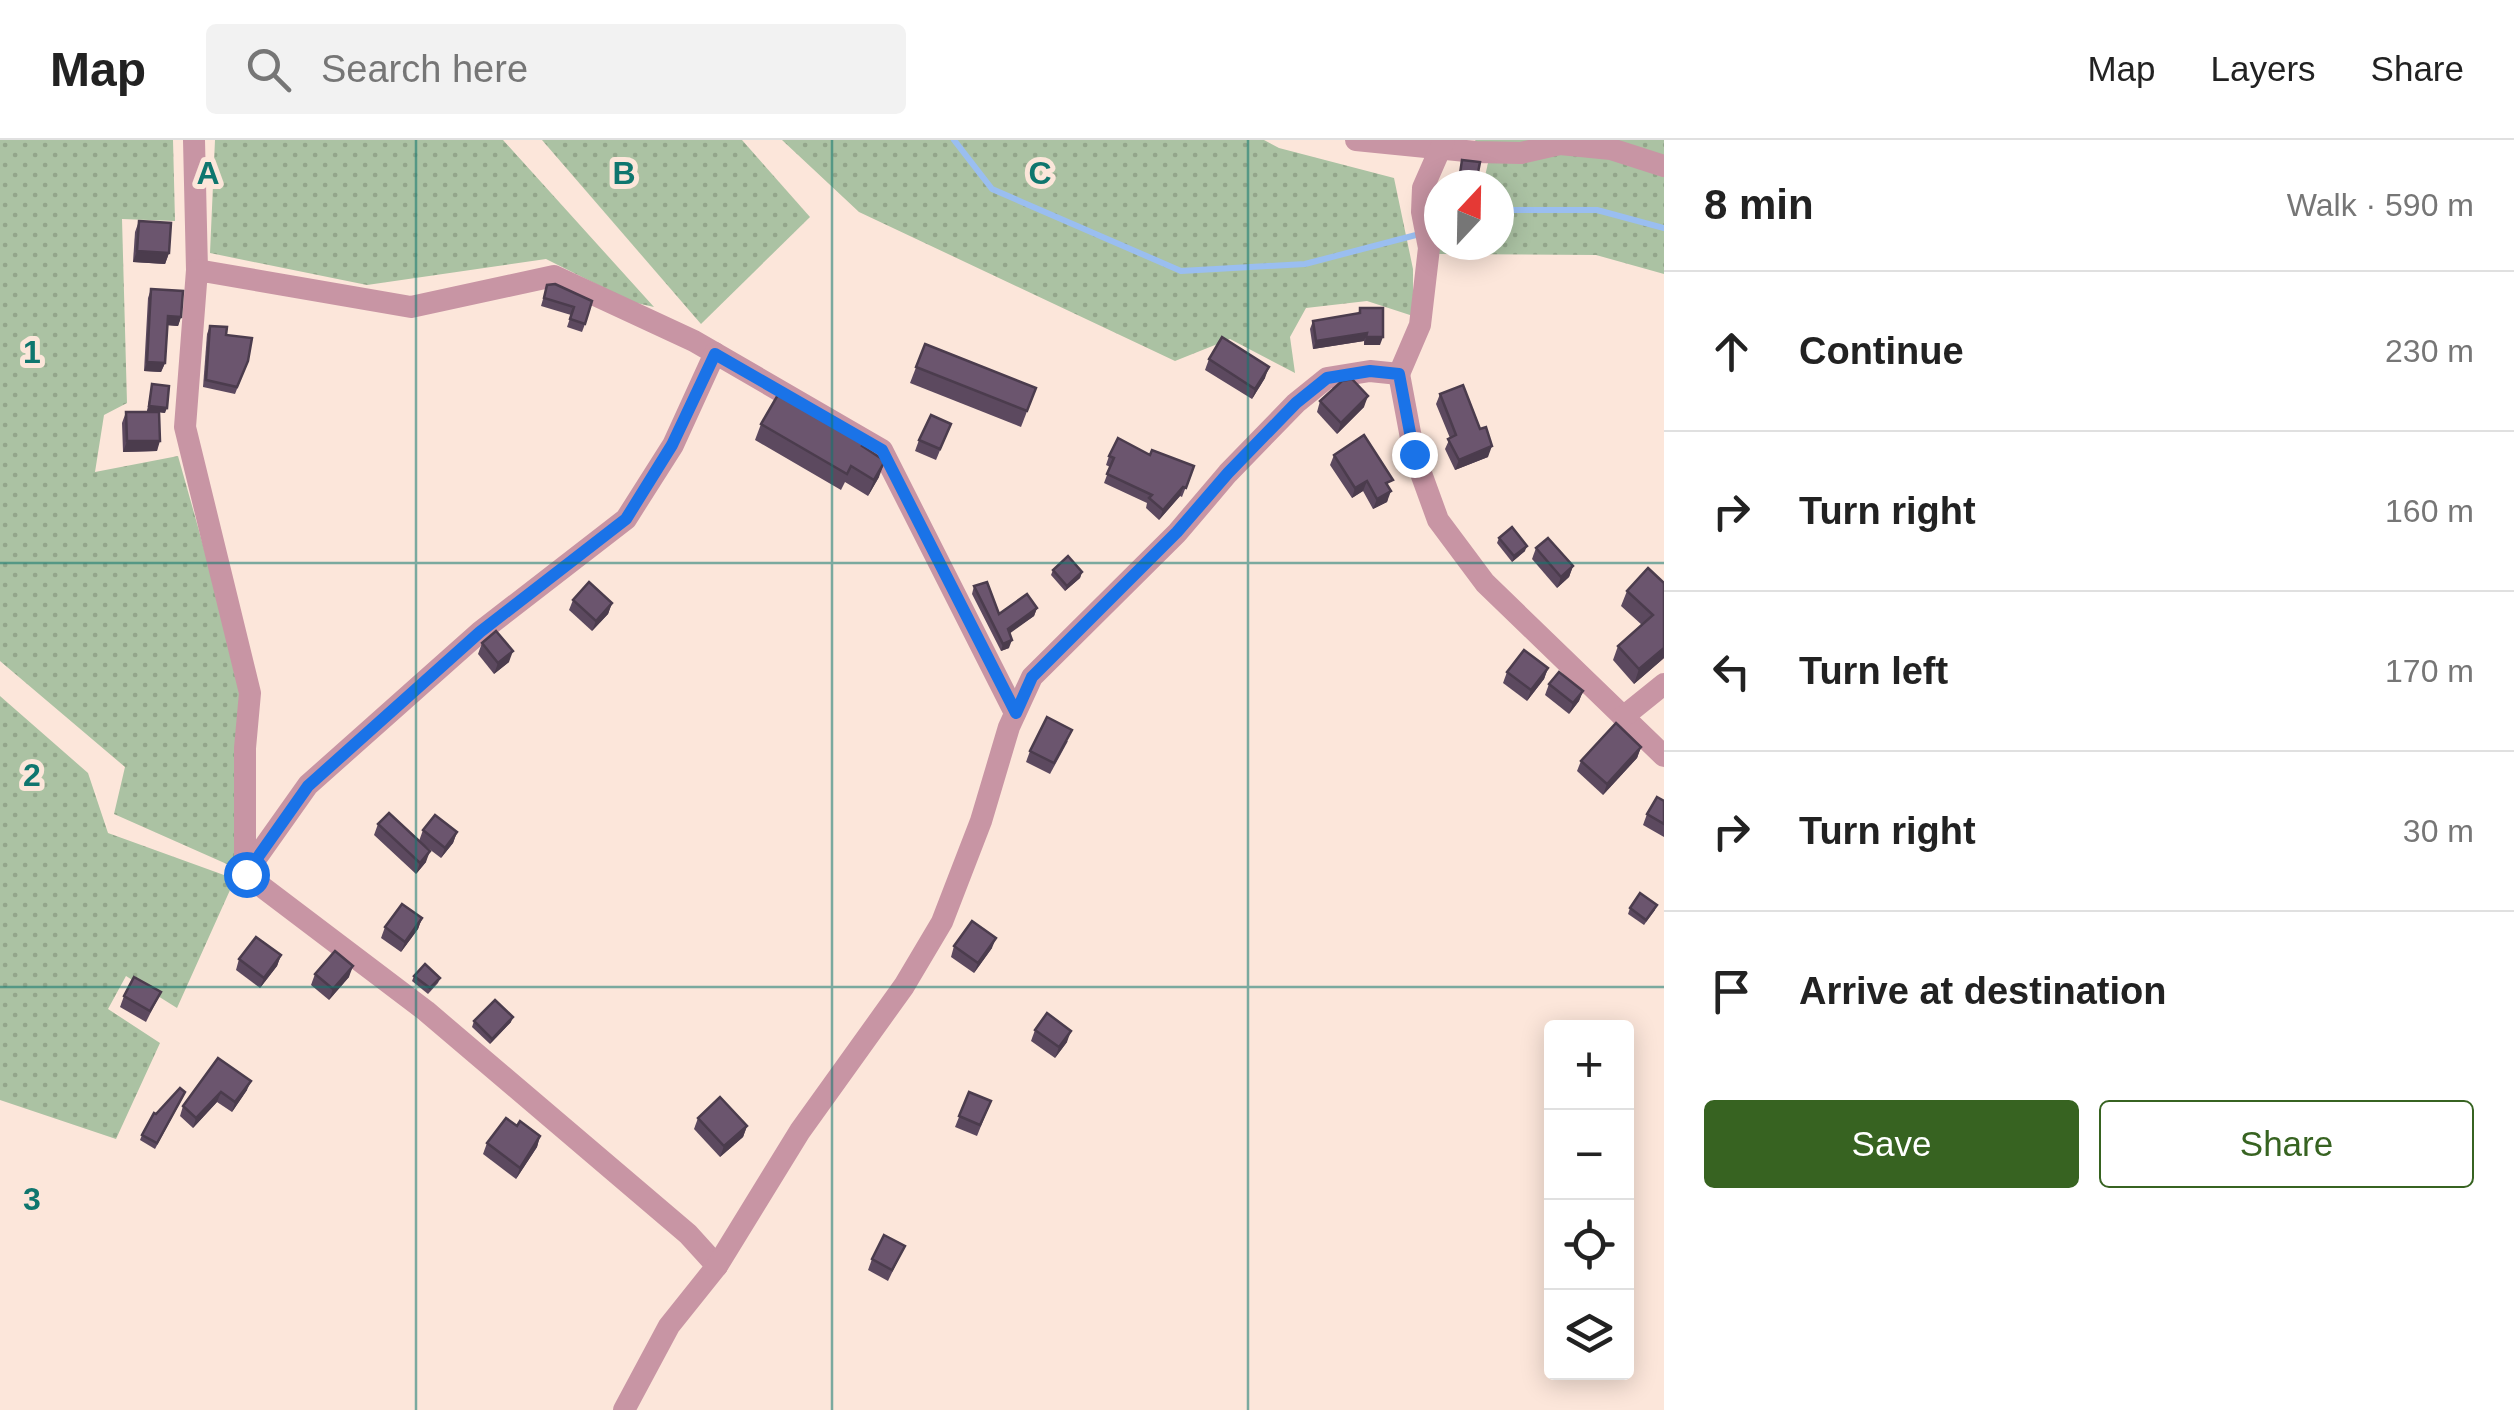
<!DOCTYPE html>
<html lang="en">
<head>
<meta charset="utf-8">
<style>
  :root { --surface:#fff; --page:#f2f2f2; --text:#222; --muted:#767676; --line:#e0e0e0; --accent:#376321 }
  body { margin:0; font-family:Arial,sans-serif; background:var(--page); color:var(--text) }
  .controls { position:absolute; right:30px; bottom:30px; display:grid; overflow:hidden; border-radius:10px; box-shadow:0 5px 25px #0003 }
  .controls button { width:90px; height:90px; display:grid; place-items:center; padding:0; border:0; border-bottom:2px solid var(--line); background:var(--surface); color:var(--text); font:50px sans-serif }
  .compass { position:absolute; left:1424px; top:30px; width:90px; height:90px; border-radius:50%; background:var(--surface); box-shadow:0 5px 25px #0003; rotate:22deg }
  .stop { position:absolute; width:30px; height:30px; margin:-22px; border:8px solid #1a73e8; border-radius:50%; background:#fff }
  .stop.end { background:#1a73e8; border-color:#fff; box-shadow:0 2px 10px #0008 }
  .list { margin:0; padding:0; list-style:none }
  h2 { display:flex; justify-content:space-between; align-items:center; height:130px; margin:0; padding:0 40px; font-size:42px }
  h2 small { font-size:32px; font-weight:400; color:var(--muted) }
  .list li { display:grid; grid-template-columns:65px 1fr auto; gap:30px; align-items:center; box-sizing:border-box; height:160px; padding:0 40px; border-top:2px solid var(--line) }
  .list b { display:block; font-size:38px; white-space:nowrap }
  .list em { font-size:32px; font-style:normal; color:var(--muted) }
  .actions { display:flex; gap:20px; padding:30px 40px }
  .actions a { flex:1; padding:22px 0; border:2px solid var(--accent); border-radius:10px; text-align:center; font-size:35px; color:var(--accent) }
  .actions .main { background:var(--accent); color:#fff }
  .icon { flex:none; width:55px; height:55px; fill:none; stroke:currentColor; stroke-width:2; stroke-linecap:round; stroke-linejoin:round }
  .map { position:relative; flex:none; width:1664px; height:1270px; overflow:hidden }
  header { display:flex; align-items:center; gap:60px; box-sizing:border-box; height:140px; padding:0 50px; background:var(--surface); border-bottom:2px solid var(--line) }
  header strong { font-size:48px }
  nav { display:flex; gap:55px; margin-inline-start:auto; font-size:35px }
  .search { width:700px; height:90px; background:var(--page); display:flex; align-items:center; gap:25px; box-sizing:border-box; padding:0 35px; border-radius:10px; color:var(--muted); font-size:38px }
  main { display:flex }
  aside { flex:1; background:var(--surface) }
  .map>svg:first-child { display:block }
</style>
</head>
<body>
<header>
<strong>Map</strong>
<div class="search"><svg class="icon" aria-label="search" viewBox="0 0 24 24"><circle cx="10" cy="10" r="6"/><path d="M15 15l6 6"/></svg>Search here</div>
<nav><a>Map</a><a>Layers</a><a>Share</a></nav>
</header>
<main>
<div class="map">
<svg width="1664" height="1270" viewBox="0 0 1664 1270">
  <defs>
    <pattern id="grass-dots" width="8" height="8" patternUnits="userSpaceOnUse" patternTransform="scale(2.5)"><rect width="8" height="8" fill="#abc2a3"/><path d="M2 2h.1M6 6h.1" fill="none" stroke="#93a68b" stroke-width="1.8" stroke-linecap="round"/></pattern>
  </defs>
  <rect width="100%" height="100%" fill="#fce6da"/>
  <!-- grass -->
  <g fill="url(#grass-dots)">
    <polygon points="0,0 173,0 175,81 122,79 127,263 104,275 95,332 178,316 245,554 238,729 114,674 125,627 0,521"/>
    <polygon points="215,0 503,0 654,167 632,162 546,119 367,145 210,113"/>
    <polygon points="542,0 742,0 810,77 701,184"/>
    <polygon points="782,0 1264,0 1279,8 1394,38 1413,129 1413,176 1367,161 1306,168 1290,197 1295,233 1230,199 1175,221 859,72"/>
    <polygon points="1475,0 1664,0 1664,134 1596,115 1439,114 1439,105 1499,105 1499,45 1483,45 1488,23"/>
    <polygon points="0,556 88,633 108,693 235,739 177,868 126,836 108,869 160,903 116,999 0,960"/>
  </g>
  <g fill="none" stroke-linecap="round" stroke-linejoin="round">
    <!-- stream -->
    <g stroke="#9abef0" stroke-width="6">
      <polyline points="954,0 992,49 1181,131 1305,124 1439,89"/>
      <polyline points="1499,73 1511,70 1597,70 1664,88"/>
    </g>
    <!-- minor -->
    <g stroke="#c895a4" stroke-width="22">
      <polyline points="194,0 197,130"/>
      <polyline points="1356,0 1476,12 1521,13 1560,4 1611,9 1664,26"/>
      <polyline points="1399,234 1414,314 1438,380 1485,443 1664,616"/>
      <polyline points="1623,577 1664,544"/>
      <polyline points="245,734 245,608 250,553 185,287 197,130 411,167 554,136 694,201 882,310 1015,573"/>
      <polyline points="245,734 308,645 480,492 626,379 673,305 715,213"/>
      <polyline points="245,734 426,871 688,1094 717,1126"/>
      <polyline points="624,1270 669,1186 717,1126 800,991 904,846 942,782 981,681 1009,587 1032,537 1177,393 1228,333 1296,263 1327,238 1370,231 1399,234 1420,185 1429,108 1422,72 1423,48 1444,0"/>
    </g>
  </g>
  <!-- wall -->
  <g fill="#5c495f">
    <polygon points="1462,20 1480,22 1475,45 1457,45"/>
    <polygon points="139,81 169,113 165,124 133,122 135,92"/>
    <polygon points="555,144 585,184 582,192 567,187 571,175 541,166 547,145"/>
    <polygon points="151,149 181,177 178,186 167,185 165,223 161,232 144,231 148,158"/>
    <polygon points="1360,168 1380,205 1364,205 1364,201 1313,209 1310,189 1313,181 1358,174"/>
    <polygon points="210,186 226,195 248,221 235,254 203,247 207,194"/>
    <polygon points="925,204 1036,248 1021,287 910,243"/>
    <polygon points="1209,219 1265,238 1252,259 1205,230"/>
    <polygon points="152,244 165,273 160,272 157,311 123,312 122,283 126,272 154,272 147,271"/>
    <polygon points="1440,254 1480,289 1488,317 1455,330 1445,309 1450,298 1436,264"/>
    <polygon points="1320,261 1364,267 1337,294 1317,272"/>
    <polygon points="761,284 862,307 879,337 868,356 845,342 841,350 755,300"/>
    <polygon points="951,284 936,320 915,311 919,300"/>
    <polygon points="1150,315 1194,326 1182,357 1180,356 1159,380 1146,368 1147,363 1104,343 1110,327 1106,325 1109,316"/>
    <polygon points="1334,315 1390,349 1387,362 1373,369 1363,351 1352,358 1330,325"/>
    <polygon points="1499,398 1525,411 1512,422 1497,403"/>
    <polygon points="1536,408 1573,426 1569,437 1557,448 1532,419"/>
    <polygon points="1053,430 1082,432 1080,438 1065,451 1051,435"/>
    <polygon points="1664,443 1664,518 1634,544 1613,520 1618,506 1642,485 1621,466 1627,451"/>
    <polygon points="974,446 999,474 1037,468 1034,476 1009,493 1009,508 1001,511 972,454"/>
    <polygon points="573,460 612,463 608,474 592,491 569,470"/>
    <polygon points="482,503 509,522 494,534 478,514"/>
    <polygon points="1548,528 1544,539 1527,561 1503,543 1507,532"/>
    <polygon points="1549,544 1583,551 1579,561 1569,574 1545,555"/>
    <polygon points="1068,601 1050,634 1026,622 1030,611"/>
    <polygon points="1641,607 1637,618 1603,655 1577,631 1581,621"/>
    <polygon points="1664,661 1664,697 1643,685 1647,674"/>
    <polygon points="378,684 419,701 423,690 457,692 453,703 441,718 420,702 426,722 416,734 374,695"/>
    <polygon points="1630,768 1655,770 1644,785 1628,774"/>
    <polygon points="422,778 418,789 401,812 381,798 385,787"/>
    <polygon points="954,806 992,808 974,833 951,817"/>
    <polygon points="281,815 277,826 260,848 236,830 239,819"/>
    <polygon points="315,834 349,837 329,860 311,845"/>
    <polygon points="414,836 440,838 438,843 428,854 412,841"/>
    <polygon points="161,852 146,882 120,867 124,856"/>
    <polygon points="474,881 511,882 490,904 472,887"/>
    <polygon points="1035,890 1067,902 1055,918 1031,901"/>
    <polygon points="218,918 247,950 232,972 217,962 193,988 180,976 183,966"/>
    <polygon points="969,952 991,961 977,996 955,987"/>
    <polygon points="183,957 155,1009 140,1000 142,995 156,974"/>
    <polygon points="698,978 747,986 743,997 720,1017 694,989"/>
    <polygon points="517,986 540,996 537,1007 516,1039 483,1014 487,1003"/>
    <polygon points="905,1106 888,1141 868,1130 872,1119"/>
  </g>
  <!-- shaded-wall -->
  <g fill="#4b3c4d">
    <polygon points="137,111 169,113 165,124 133,122"/>
    <polygon points="168,176 181,177 178,186 165,185"/>
    <polygon points="1367,193 1364,201 1313,209 1316,201"/>
    <polygon points="1366,197 1383,197 1380,205 1364,205"/>
    <polygon points="147,222 165,223 161,232 144,231"/>
    <polygon points="1269,227 1265,238 1252,259 1255,249"/>
    <polygon points="1368,256 1364,267 1337,294 1341,283"/>
    <polygon points="149,266 167,268 165,273 147,271"/>
    <polygon points="127,301 160,301 157,311 123,312"/>
    <polygon points="1492,306 1488,317 1455,330 1459,320"/>
    <polygon points="885,321 879,337 868,356 874,340"/>
    <polygon points="1367,341 1363,351 1352,358 1355,348"/>
    <polygon points="1183,347 1180,356 1159,380 1163,370"/>
    <polygon points="1391,351 1387,362 1373,369 1377,359"/>
    <polygon points="1527,406 1525,411 1512,422 1514,416"/>
    <polygon points="1573,426 1569,437 1557,448 1561,437"/>
    <polygon points="1082,432 1080,438 1065,451 1067,446"/>
    <polygon points="612,463 608,474 592,491 596,481"/>
    <polygon points="1037,468 1034,476 1005,497 1008,489"/>
    <polygon points="1012,500 1009,508 1001,511 1003,504"/>
    <polygon points="1664,508 1664,518 1634,544 1639,529"/>
    <polygon points="513,511 509,522 494,534 498,523"/>
    <polygon points="1548,528 1544,539 1527,561 1531,550"/>
    <polygon points="1583,551 1579,561 1569,574 1573,563"/>
    <polygon points="1641,607 1637,618 1603,655 1607,644"/>
    <polygon points="457,692 453,703 441,718 445,708"/>
    <polygon points="430,711 426,722 416,734 420,723"/>
    <polygon points="422,778 418,789 401,812 405,802"/>
    <polygon points="996,798 992,808 974,833 978,823"/>
    <polygon points="281,815 277,826 260,848 264,838"/>
    <polygon points="353,826 349,837 329,860 333,849"/>
    <polygon points="513,877 511,882 490,904 492,899"/>
    <polygon points="1071,891 1067,902 1055,918 1059,907"/>
    <polygon points="251,941 247,950 232,972 235,962"/>
    <polygon points="221,952 217,962 193,988 196,978"/>
    <polygon points="747,986 743,997 720,1017 724,1006"/>
    <polygon points="540,996 537,1007 516,1039 520,1028"/>
  </g>
  <!-- building -->
  <g fill="#6b556e" stroke="#4b3c4d" stroke-width="2.5">
    <polygon points="1462,20 1480,22 1476,43 1459,41"/>
    <polygon points="139,81 171,83 169,113 137,111"/>
    <polygon points="555,144 592,161 585,184 570,179 574,167 544,158 547,145"/>
    <polygon points="151,149 183,151 181,177 168,176 165,223 147,222"/>
    <polygon points="1360,168 1383,168 1383,197 1366,197 1367,193 1316,201 1313,181 1360,173"/>
    <polygon points="210,186 227,187 226,195 252,198 248,221 237,247 206,240"/>
    <polygon points="1222,197 1269,227 1255,249 1209,219"/>
    <polygon points="925,204 1036,248 1027,271 916,227"/>
    <polygon points="1352,239 1368,256 1341,283 1320,261 1342,241"/>
    <polygon points="152,244 169,246 167,268 149,266"/>
    <polygon points="1463,245 1480,289 1486,287 1492,306 1459,320 1448,299 1456,295 1440,254"/>
    <polygon points="779,253 864,303 862,306 885,321 874,340 851,326 847,334 761,284"/>
    <polygon points="126,272 159,272 160,301 127,301"/>
    <polygon points="931,275 951,284 940,309 919,300"/>
    <polygon points="1364,295 1393,340 1386,343 1391,351 1377,359 1367,341 1355,348 1334,315"/>
    <polygon points="1118,298 1150,315 1152,310 1194,326 1186,348 1183,347 1163,370 1149,358 1152,355 1107,334 1114,318 1109,316"/>
    <polygon points="1512,387 1527,406 1514,416 1499,398"/>
    <polygon points="1548,398 1573,426 1561,437 1536,408"/>
    <polygon points="1068,416 1082,432 1067,446 1053,430"/>
    <polygon points="1648,428 1664,443 1664,508 1639,529 1618,506 1653,475 1627,451"/>
    <polygon points="589,442 612,463 596,481 573,460"/>
    <polygon points="987,442 999,474 1027,454 1037,468 1008,489 1012,500 1003,504 974,446"/>
    <polygon points="496,491 513,511 498,523 482,503"/>
    <polygon points="1524,510 1548,528 1531,550 1507,532"/>
    <polygon points="1559,532 1583,551 1573,563 1549,544"/>
    <polygon points="1047,577 1072,590 1054,623 1030,611"/>
    <polygon points="1616,583 1641,607 1607,644 1581,621"/>
    <polygon points="1657,657 1664,661 1664,684 1647,674"/>
    <polygon points="389,673 430,711 420,723 378,684"/>
    <polygon points="435,675 457,692 445,708 423,690"/>
    <polygon points="1640,753 1657,765 1646,780 1630,768"/>
    <polygon points="402,764 422,778 405,802 385,787"/>
    <polygon points="972,781 996,798 978,823 954,806"/>
    <polygon points="256,797 281,815 264,838 239,819"/>
    <polygon points="335,811 353,826 333,849 315,834"/>
    <polygon points="425,824 440,838 430,848 414,836"/>
    <polygon points="134,837 161,852 150,871 124,856"/>
    <polygon points="495,860 513,877 492,899 474,881"/>
    <polygon points="1047,873 1071,891 1059,907 1035,890"/>
    <polygon points="218,918 251,941 235,962 221,952 196,978 183,966"/>
    <polygon points="180,948 185,952 157,1003 142,995 154,973 156,974"/>
    <polygon points="969,952 991,961 980,985 959,976"/>
    <polygon points="720,957 747,986 724,1006 698,978"/>
    <polygon points="506,978 517,986 520,981 540,996 520,1028 487,1003"/>
    <polygon points="884,1095 905,1106 892,1130 872,1119"/>
  </g>
  <g fill="none" stroke-linecap="round" stroke-linejoin="round">
    <!-- route -->
    <polyline stroke="#1a73e8" stroke-width="12" points="246,734 308,646 480,492 626,379 672,305 715,214 882,310 1016,573 1032,537 1177,392 1228,333 1296,263 1327,238 1370,231 1399,234 1414,314"/>
  </g>
  <!-- grid -->
  <path fill="none" stroke="#0f766e" stroke-width="2.5" stroke-opacity="0.55" d="M416,0V1270M832,0V1270M1248,0V1270M0,423H1664M0,847H1664"/>
  <g font-size="32" text-anchor="middle" font-weight="bold" fill="#0f766e" stroke="#fce6da" stroke-width="10" stroke-linejoin="round" paint-order="stroke">
    <text x="208" y="44">A</text>
    <text x="624" y="44">B</text>
    <text x="1040" y="44">C</text>
    <text x="32" y="223">1</text>
    <text x="32" y="646">2</text>
    <text x="32" y="1070">3</text>
  </g>
</svg>
<div class="controls">
<button>+</button>
<button>−</button>
<button><svg class="icon" aria-label="locate" viewBox="0 0 24 24"><circle cx="12" cy="12" r="6"/><path d="M12 2v4M12 18v4M2 12h4M18 12h4"/></svg></button>
<button><svg class="icon" aria-label="layers" viewBox="0 0 24 24"><path d="M12 4l9 5-9 5-9-5zM3 14l9 5 9-5"/></svg></button>
</div>
<svg class="compass" viewBox="-18 -18 36 36"><path d="M0-13l5 13h-10z" fill="#e53935"/><path d="M0 13l5-13h-10z" fill="#767676"/></svg>
<div class="stop" style="left:246px;top:734px"></div>
<div class="stop end" style="left:1414px;top:314px"></div>
</div>
<aside>
<h2>8 min<small>Walk · 590 m</small></h2>
<ul class="list">
<li><svg class="icon" aria-label="ahead" viewBox="0 0 24 24"><path d="M12 20V5M6 11l6-6 6 6"/></svg><div><b>Continue</b></div><em>230 m</em></li>
<li><svg class="icon" aria-label="right" viewBox="0 0 24 24"><path d="M7 20v-9h11M14 6l5 5-5 5"/></svg><div><b>Turn right</b></div><em>160 m</em></li>
<li><svg class="icon" aria-label="left" viewBox="0 0 24 24"><path d="M17 20v-9H6M10 6l-5 5 5 5"/></svg><div><b>Turn left</b></div><em>170 m</em></li>
<li><svg class="icon" aria-label="right" viewBox="0 0 24 24"><path d="M7 20v-9h11M14 6l5 5-5 5"/></svg><div><b>Turn right</b></div><em>30 m</em></li>
<li><svg class="icon" aria-label="arrive" viewBox="0 0 24 24"><path d="M6 21V4h12l-3 4 3 4H6"/></svg><div><b>Arrive at destination</b></div></li>
</ul>
<div class="actions"><a class="main">Save</a><a>Share</a></div>
</aside>
</main>
</body>
</html>
